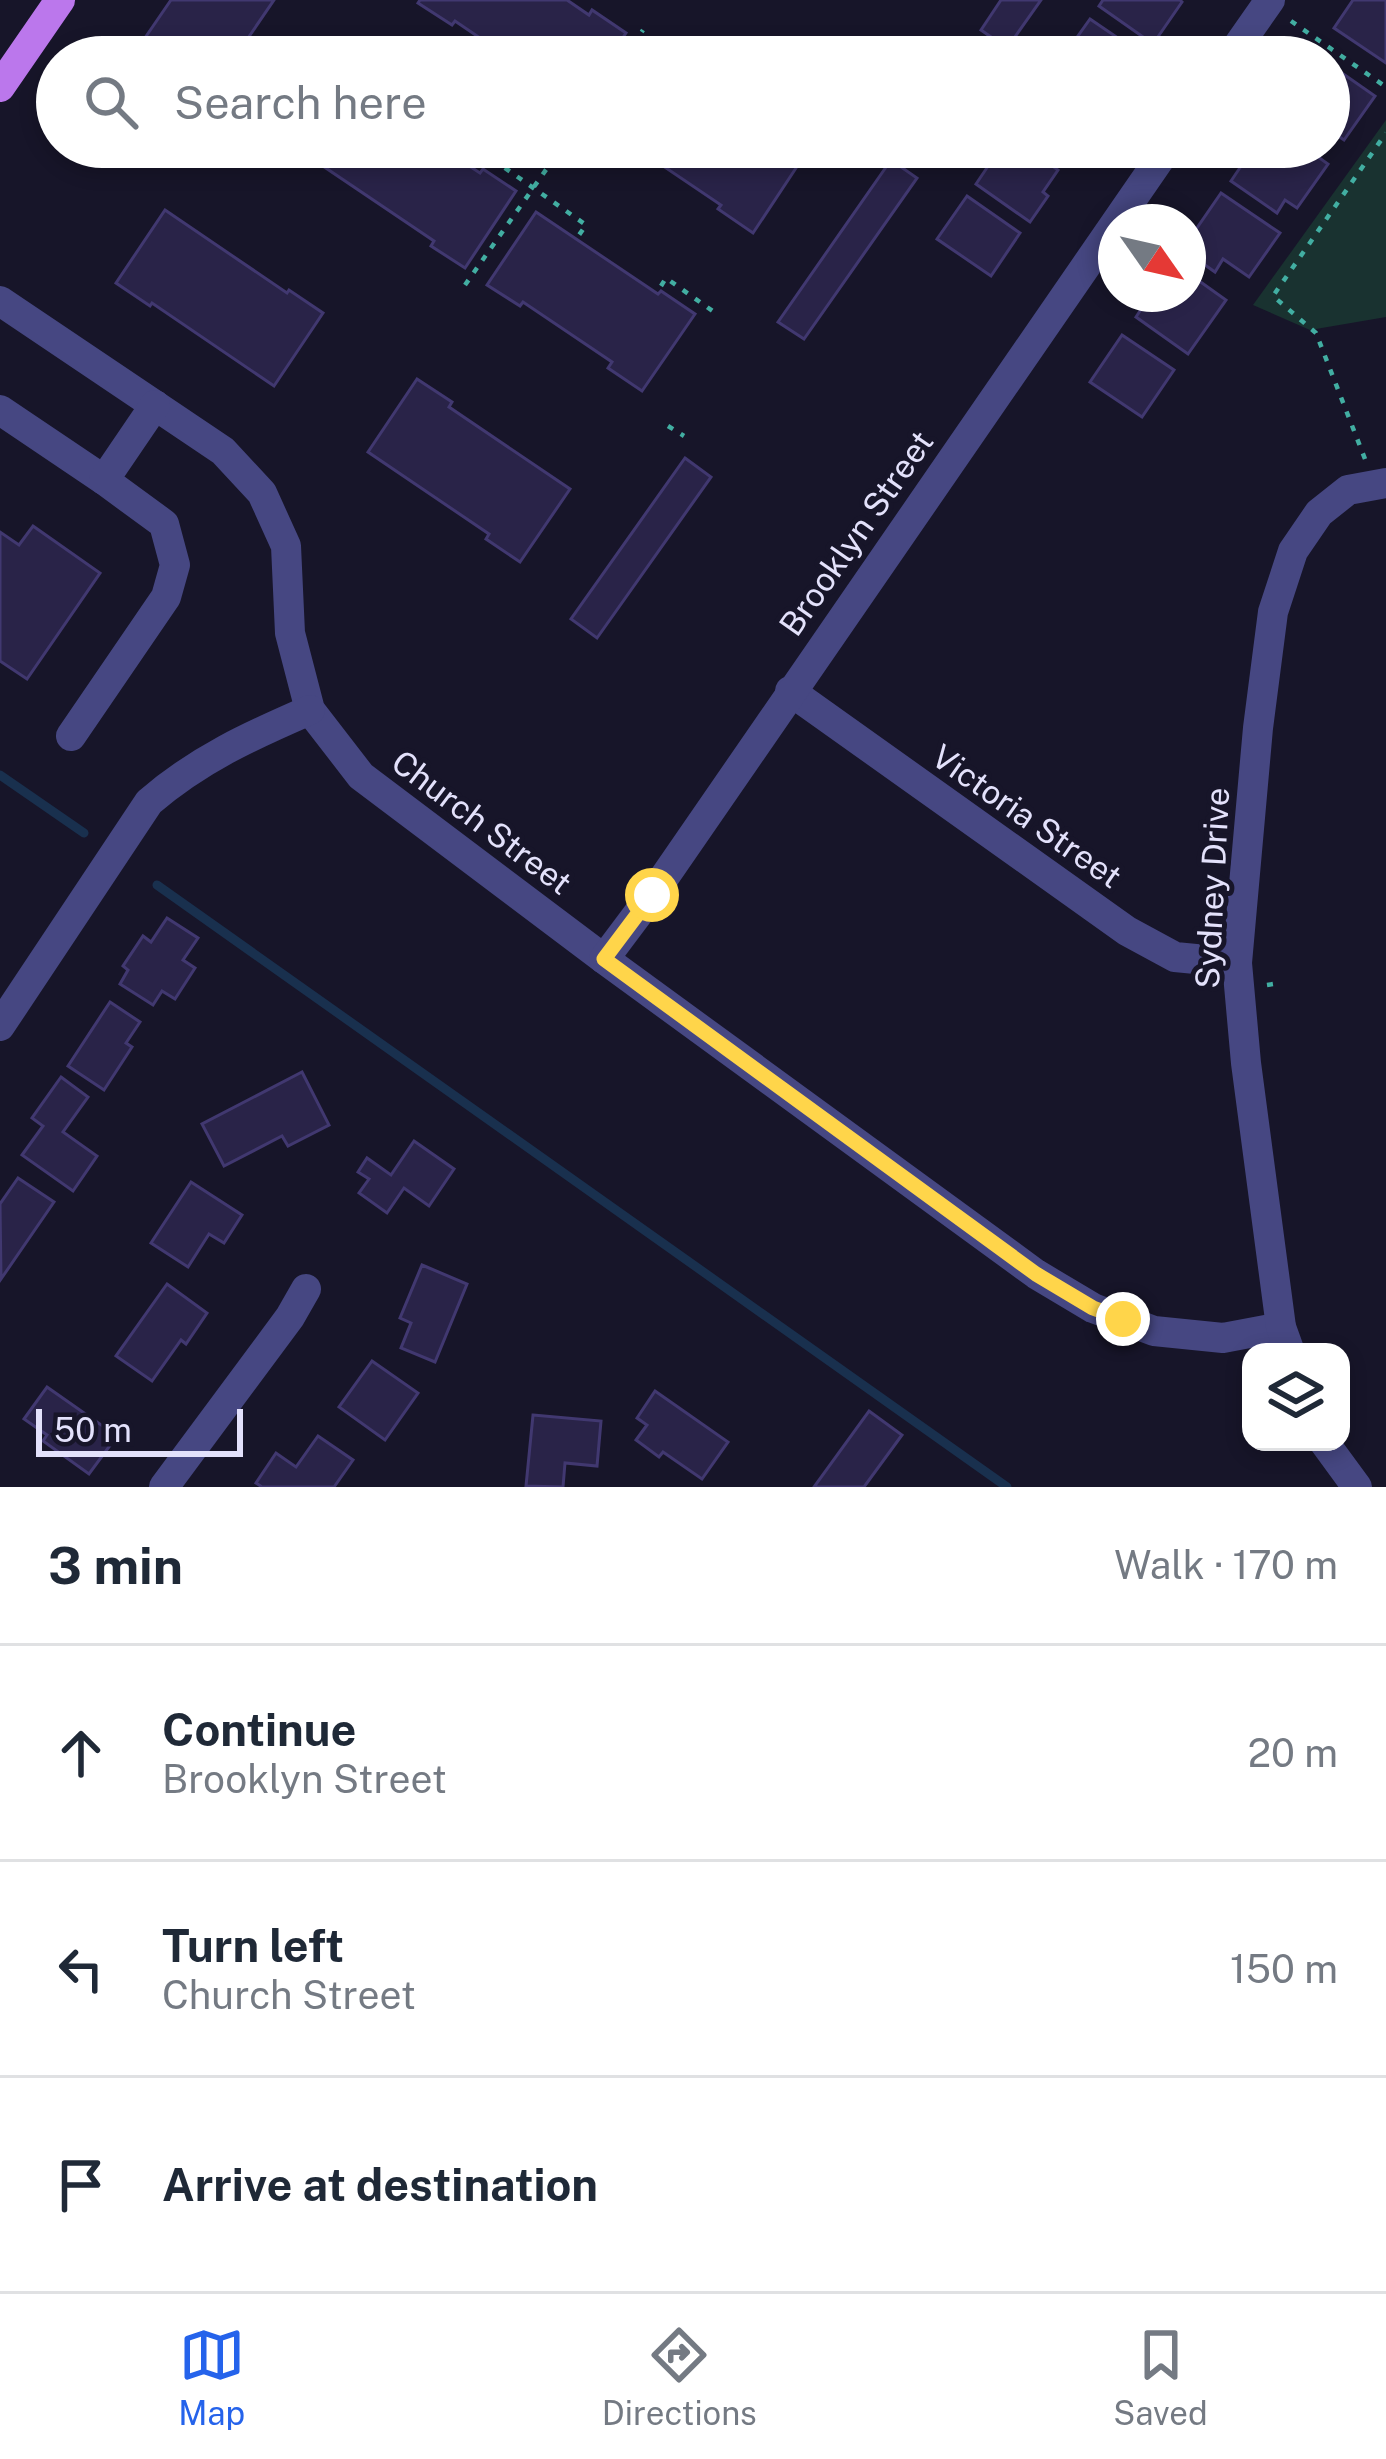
<!DOCTYPE html>
<html lang="en">
<head>
<meta charset="utf-8">
<style>
  :root { --surface:#fff; --page:#f6f6f7; --text:#1f2937; --muted:#747a83; --line:#e0e1e3; --accent:#2563eb }
  body { margin:0; font-family:"Public Sans",sans-serif; background:var(--page); color:var(--text) }
  .controls { position:absolute; right:36px; bottom:36px; display:grid; overflow:hidden; border-radius:24px; box-shadow:0 6px 18px #0003 }
  .controls button { width:108px; height:108px; display:grid; place-items:center; padding:0; border:0; border-bottom:3px solid var(--line); background:var(--surface); color:var(--text); font:60px sans-serif }
  .compass { position:absolute; left:1098px; top:204px; width:108px; height:108px; border-radius:50%; background:var(--surface); box-shadow:0 6px 18px #0003; rotate:124deg }
  .scale { position:absolute; left:36px; bottom:30px; width:207px; box-sizing:border-box; padding-left:12px; border:6px solid #e3e1fb; border-top:0; font-size:33px; line-height:42px; white-space:nowrap; color:#e3e1fb; -webkit-text-stroke:9px #171529; paint-order:stroke }
  .stop { position:absolute; width:36px; height:36px; margin:-27px; border:9px solid #ffd54a; border-radius:50%; background:#fff }
  .stop.end { background:#ffd54a; border-color:#fff; box-shadow:0 3px 12px #0008 }
  .list { margin:0; padding:0; list-style:none }
  h2 { display:flex; justify-content:space-between; align-items:center; height:156px; margin:0; padding:0 48px; font-size:51px }
  h2 small { font-size:39px; font-weight:400; color:var(--muted) }
  .list li { display:grid; grid-template-columns:78px 1fr auto; gap:36px; align-items:center; box-sizing:border-box; height:216px; padding:0 48px; border-top:3px solid var(--line) }
  .list b { display:block; font-size:45px; white-space:nowrap }
  .list p { margin:0; font-size:39px; white-space:nowrap; color:var(--muted) }
  .list em { font-size:39px; font-style:normal; color:var(--muted) }
  .icon { flex:none; width:66px; height:66px; fill:none; stroke:currentColor; stroke-width:2; stroke-linecap:round; stroke-linejoin:round }
  .map { position:relative; flex:none; width:1386px; height:1487px; overflow:hidden }
  .search { position:absolute; background:var(--surface); box-shadow:0 6px 18px #0003; left:36px; right:36px; top:36px; height:132px; display:flex; align-items:center; gap:30px; box-sizing:border-box; padding:0 42px; border-radius:66px; color:var(--muted); font-size:45px }
  .sheet { height:804px; background:var(--surface) }
  nav { display:flex; justify-content:space-around; align-items:center; box-sizing:border-box; height:168px; border-top:3px solid var(--line); background:var(--surface); font-size:33px; color:var(--muted) }
  nav a { display:grid; justify-items:center; gap:6px }
  nav .on { color:var(--accent) }
  .map>svg:first-child { display:block }
</style>
</head>
<body>
<div class="map">
<svg width="1386" height="1487" viewBox="0 0 1386 1487">
  <rect width="100%" height="100%" fill="#171529"/>
  <!-- green -->
  <polygon fill="#193230" points="1386,120 1386,317 1310,330 1253,305"/>
  <g fill="none" stroke-linecap="round" stroke-linejoin="round">
    <!-- stream -->
    <g stroke="#19304e" stroke-width="9">
      <polyline points="0,775 84,833"/>
      <polyline points="157,885 1007,1487"/>
    </g>
  </g>
  <!-- building -->
  <g fill="#292348" stroke="#413870" stroke-width="3">
    <polygon points="171,0 274,0 235,57 151,57 138,48"/>
    <polygon points="420,0 567,0 589,15 592,10 626,33 610,57 508,57 455,21 452,25 418,3"/>
    <polygon points="1001,0 1041,0 1007,48 981,30"/>
    <polygon points="1103,0 1180,0 1182,2 1153,44 1099,6"/>
    <polygon points="1353,0 1386,0 1386,63 1334,28"/>
    <polygon points="1090,19 1140,53 1137,57 1063,57"/>
    <polygon points="1329,64 1375,96 1344,140 1329,130"/>
    <polygon points="318,147 440,147 480,173 483,169 516,191 465,268 431,246 434,241 311,158"/>
    <polygon points="635,147 785,147 802,159 753,233 718,209 721,205"/>
    <polygon points="1001,147 1026,147 1058,170 1043,192 1048,196 1030,222 976,184"/>
    <polygon points="1254,147 1304,147 1328,164 1297,208 1285,200 1277,213 1231,181"/>
    <polygon points="891,160 917,178 804,339 778,322"/>
    <polygon points="1221,193 1280,233 1249,277 1223,259 1215,272 1188,253 1188,241"/>
    <polygon points="967,196 1020,233 991,276 937,239"/>
    <polygon points="165,210 287,293 289,290 323,313 274,386 152,303 150,306 116,283"/>
    <polygon points="536,212 658,294 661,291 695,314 642,391 608,368 612,362 523,302 520,306 487,285"/>
    <polygon points="1188,273 1226,300 1188,354 1136,317 1151,294 1188,294"/>
    <polygon points="1122,335 1174,370 1142,417 1090,382"/>
    <polygon points="417,379 452,402 449,407 570,489 520,562 486,539 489,534 368,452"/>
    <polygon points="685,458 711,477 597,638 571,619"/>
    <polygon points="33,526 100,573 27,679 0,661 0,532 19,545"/>
    <polygon points="167,918 198,938 183,960 195,968 175,999 162,991 153,1005 120,984 128,970 123,966 143,936 151,942"/>
    <polygon points="110,1002 140,1022 126,1043 132,1047 104,1090 68,1066"/>
    <polygon points="302,1072 329,1125 288,1146 282,1136 224,1166 202,1124"/>
    <polygon points="61,1077 88,1097 63,1132 97,1156 73,1191 22,1155 43,1126 32,1118"/>
    <polygon points="414,1141 454,1169 429,1206 404,1188 387,1213 359,1193 369,1179 358,1172 367,1158 391,1175"/>
    <polygon points="18,1178 54,1202 1,1279 0,1204"/>
    <polygon points="191,1182 242,1215 224,1243 209,1234 188,1267 151,1243"/>
    <polygon points="422,1265 467,1284 435,1362 401,1348 411,1323 400,1318"/>
    <polygon points="167,1284 207,1313 186,1344 181,1340 152,1381 116,1356"/>
    <polygon points="372,1361 418,1393 385,1440 339,1407"/>
    <polygon points="47,1387 117,1436 89,1474 43,1441 47,1435 24,1419"/>
    <polygon points="655,1391 728,1442 702,1479 663,1452 659,1457 636,1440 647,1425 637,1418"/>
    <polygon points="869,1411 902,1435 864,1487 814,1487"/>
    <polygon points="533,1415 601,1421 597,1466 565,1463 563,1487 526,1486"/>
    <polygon points="318,1436 353,1460 334,1487 262,1487 256,1483 276,1453 296,1467"/>
  </g>
  <g fill="none" stroke-linecap="round" stroke-linejoin="round">
    <!-- path -->
    <g stroke="#42aea2" stroke-width="4.5" stroke-dasharray="6 9" stroke-linecap="butt">
      <polyline points="1291,21 1386,87"/>
      <polyline points="625,57 643,30"/>
      <polyline points="483,164 488,156 586,225 579,235"/>
      <polyline points="465,285 562,147"/>
      <polyline points="661,286 666,278 714,312"/>
      <polyline points="668,426 684,436"/>
      <polyline points="1365,459 1316,333 1273,296 1386,133"/>
      <polyline points="1267,985 1280,983"/>
    </g>
    <!-- minor -->
    <g stroke="#464782" stroke-width="30">
      <polyline points="1230,57 1270,0"/>
      <polyline points="0,301 223,451 262,493 286,546 290,633 310,710 361,776 604,959 1036,1274 1093,1308 1154,1331 1223,1338 1281,1327"/>
      <polyline points="0,410 104,480"/>
      <polyline points="790,691 1127,931 1175,957 1237,963"/>
      <polyline points="71,736 166,597 175,565 164,524 104,480 155,405"/>
      <polyline points="604,959 652,895 1168,147"/>
      <path d="M0,1026L149,802C199,759 250,736 310,710"/>
      <polyline points="1290,1352 1281,1327 1246,1063 1237,963 1258,728 1273,612 1293,551 1319,513 1348,490 1386,483"/>
      <polyline points="1324,1442 1357,1487"/>
      <polyline points="164,1487 290,1317 306,1289"/>
    </g>
    <!-- major -->
    <polyline stroke="#bb77ec" stroke-width="30" points="0,87 60,0"/>
  </g>
  <g fill="none" stroke-linecap="round" stroke-linejoin="round">
    <!-- route -->
    <polyline stroke="#ffd54a" stroke-width="15" points="652,895 604,959 1036,1274 1093,1308 1123,1319"/>
  </g>
  <g text-anchor="middle" stroke-width="10" stroke-linejoin="round" paint-order="stroke">
    <!-- street labels -->
    <g font-size="33" fill="#e3e1fb" stroke="#171529">
      <text transform="translate(856 533) rotate(-55)" y="12">Brooklyn Street</text>
      <text transform="translate(1027 816) rotate(35)" y="12">Victoria Street</text>
      <text transform="translate(482 822) rotate(37)" y="12">Church Street</text>
      <text transform="translate(1212 888) rotate(-87)" y="12">Sydney Drive</text>
    </g>
  </g>
</svg>
<div class="controls">
<button><svg class="icon" aria-label="layers" viewBox="0 0 24 24"><path d="M12 4l9 5-9 5-9-5zM3 14l9 5 9-5"/></svg></button>
</div>
<svg class="compass" viewBox="-18 -18 36 36"><path d="M0-13l5 13h-10z" fill="#e53935"/><path d="M0 13l5-13h-10z" fill="#747a83"/></svg>
<div class="scale">50 m</div>
<div class="stop" style="left:652px;top:895px"></div>
<div class="stop end" style="left:1123px;top:1319px"></div>
<div class="search"><svg class="icon" aria-label="search" viewBox="0 0 24 24"><circle cx="10" cy="10" r="6"/><path d="M15 15l6 6"/></svg>Search here</div>
</div>
<section class="sheet">
<h2>3 min<small>Walk · 170 m</small></h2>
<ul class="list">
<li><svg class="icon" aria-label="ahead" viewBox="0 0 24 24"><path d="M12 20V5M6 11l6-6 6 6"/></svg><div><b>Continue</b><p>Brooklyn Street</p></div><em>20 m</em></li>
<li><svg class="icon" aria-label="left" viewBox="0 0 24 24"><path d="M17 20v-9H6M10 6l-5 5 5 5"/></svg><div><b>Turn left</b><p>Church Street</p></div><em>150 m</em></li>
<li><svg class="icon" aria-label="arrive" viewBox="0 0 24 24"><path d="M6 21V4h12l-3 4 3 4H6"/></svg><div><b>Arrive at destination</b></div></li>
</ul>
</section>
<nav>
<a class="on"><svg class="icon" aria-label="map" viewBox="0 0 24 24"><path d="M3 6l6-2 6 2 6-2v14l-6 2-6-2-6 2zM9 4v14M15 6v14"/></svg>Map</a>
<a><svg class="icon" aria-label="directions" viewBox="0 0 24 24"><path d="M12 3l9 9-9 9-9-9zM9 14v-3h6M13 9l2 2-2 2"/></svg>Directions</a>
<a><svg class="icon" aria-label="saved" viewBox="0 0 24 24"><path d="M7 4h10v16l-5-4-5 4z"/></svg>Saved</a>
</nav>
</body>
</html>
